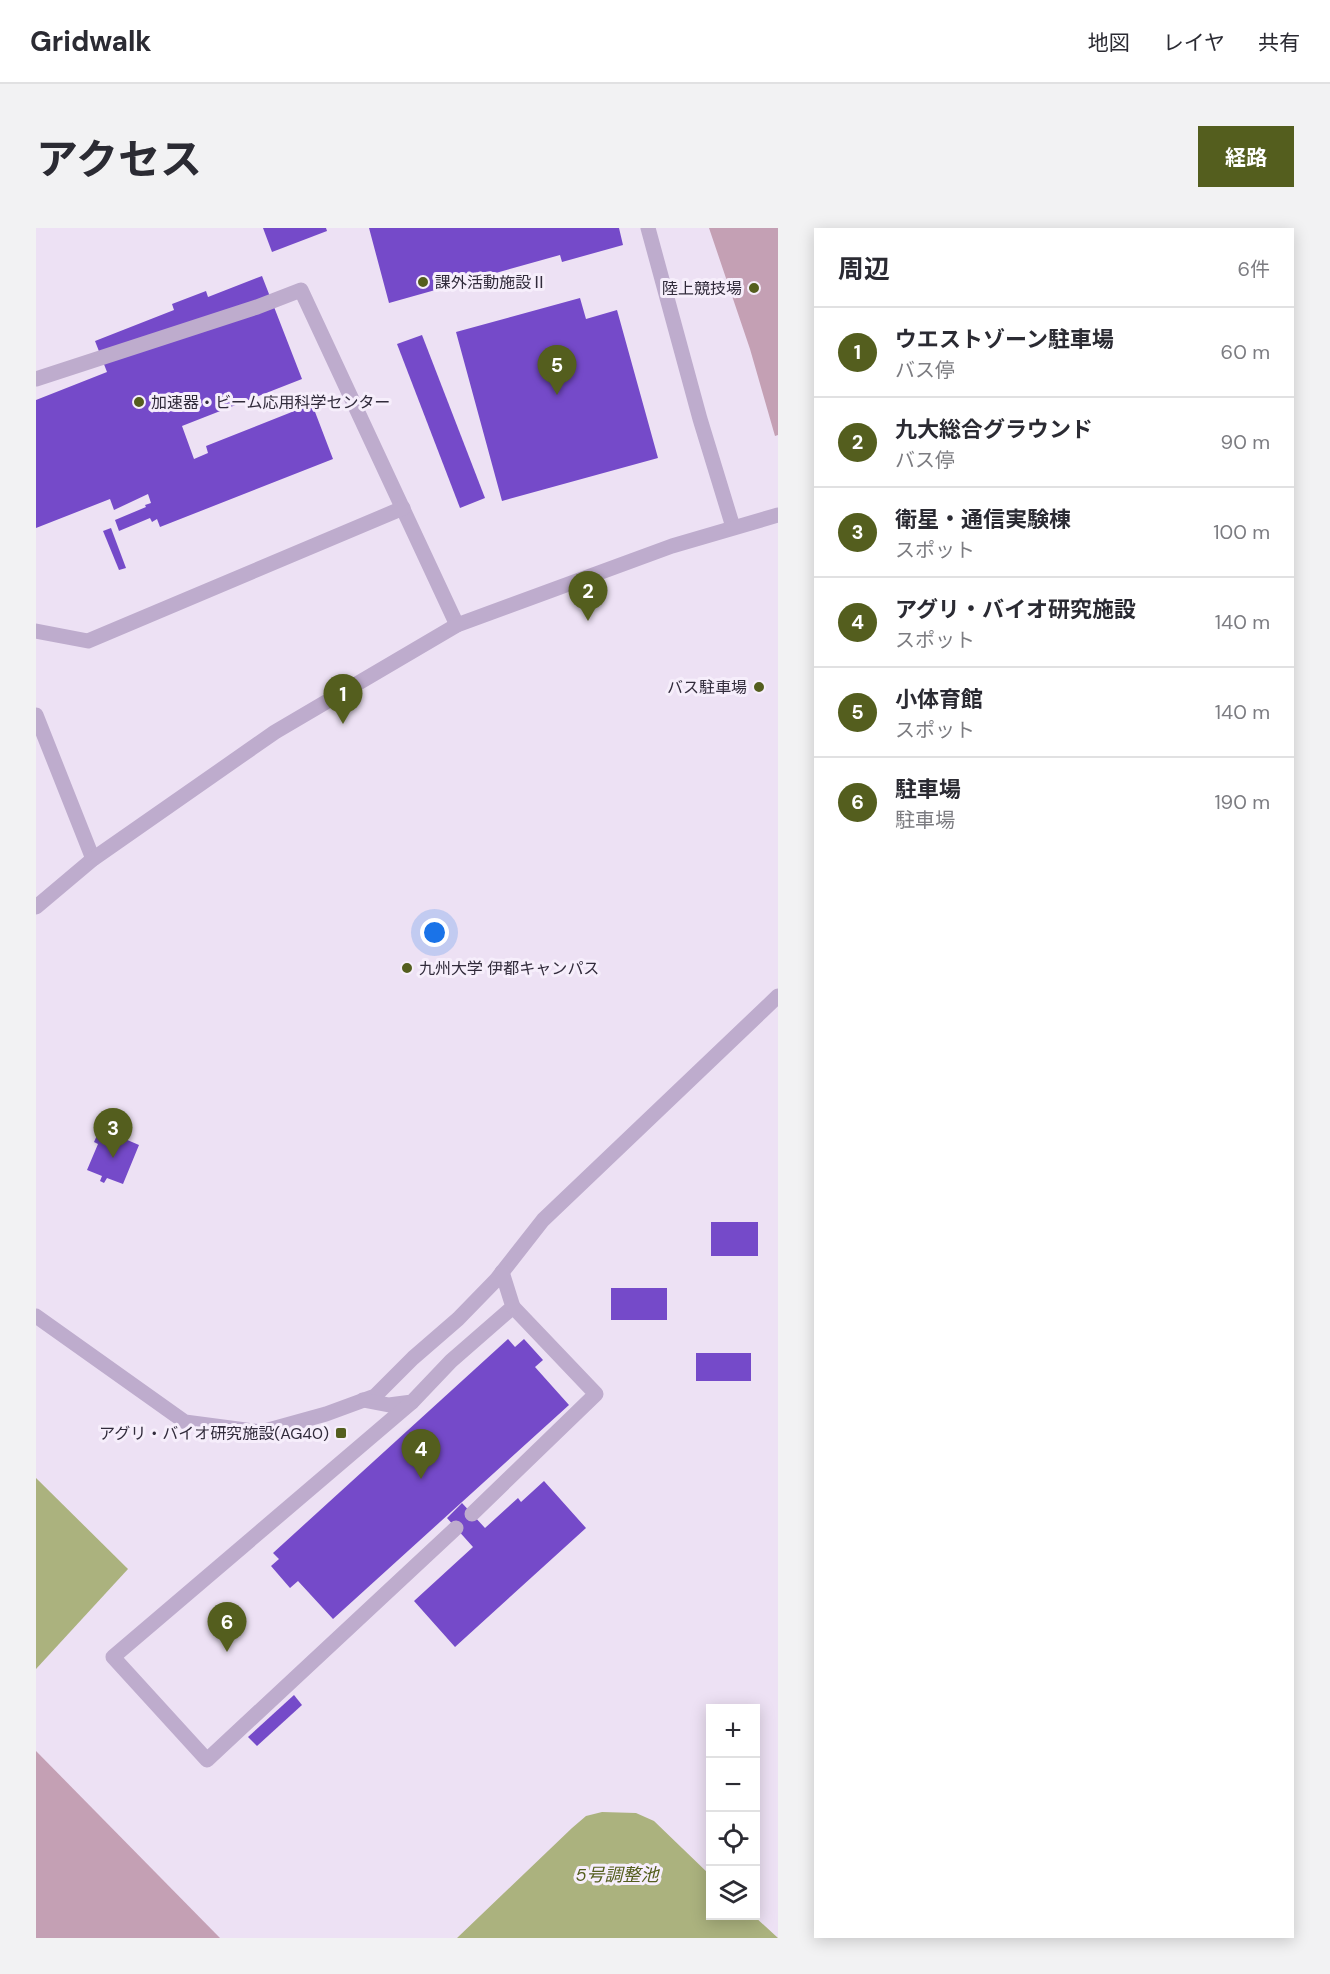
<!DOCTYPE html>
<html lang="ja">
<head>
<meta charset="utf-8">
<style>
  :root { --surface:#fff; --page:#f2f2f3; --text:#2b2b33; --muted:#7c7c81; --line:#e1e1e2; --accent:#545e1e }
  body { margin:0; font-family:"DM Sans","Noto Sans JP",sans-serif; background:var(--page); color:var(--text) }
  .controls { position:absolute; right:18px; bottom:18px; display:grid; overflow:hidden; border-radius:0px; box-shadow:0 3px 15px #0003 }
  .controls button { width:54px; height:54px; display:grid; place-items:center; padding:0; border:0; border-bottom:2px solid var(--line); background:var(--surface); color:var(--text); font:30px sans-serif }
  .you { position:absolute; left:399px; top:705px; width:21px; height:21px; margin:-15px; border:4px solid #fff; border-radius:50%; background:#1a73e8; box-shadow:0 0 0 9px #1a73e833 }
  .badge { display:grid; place-items:center; width:39px; height:39px; border-radius:50%; background:var(--accent); color:#fff; font-size:20px; font-weight:700 }
  .pin { position:absolute; translate:-50% -50px; filter:drop-shadow(0 2px 3px #0008) }
  .pin::after { content:''; position:absolute; top:32px; width:21px; height:18px; background:inherit; clip-path:polygon(0 0,100% 0,50% 100%) }
  .list { margin:0; padding:0; list-style:none }
  h2 { display:flex; justify-content:space-between; align-items:center; height:78px; margin:0; padding:0 24px; font-size:26px }
  h2 small { font-size:20px; font-weight:400; color:var(--muted) }
  .list li { display:grid; grid-template-columns:39px 1fr auto; gap:18px; align-items:center; box-sizing:border-box; height:90px; padding:0 24px; border-top:2px solid var(--line) }
  .list b { display:block; font-size:22px; white-space:nowrap }
  .list p { margin:0; font-size:20px; white-space:nowrap; color:var(--muted) }
  .list em { font-size:20px; font-style:normal; color:var(--muted) }
  .icon { flex:none; width:33px; height:33px; fill:none; stroke:currentColor; stroke-width:2; stroke-linecap:round; stroke-linejoin:round }
  .map { position:relative; flex:none; width:742px; height:1710px; overflow:hidden; border-radius:0px }
  header { display:flex; align-items:center; gap:36px; box-sizing:border-box; height:84px; padding:0 30px; background:var(--surface); border-bottom:2px solid var(--line) }
  header strong { font-size:28px }
  nav { display:flex; gap:33px; margin-inline-start:auto; font-size:21px }
  .intro { display:flex; align-items:center; justify-content:space-between; box-sizing:border-box; height:144px; padding:0 36px }
  h1 { margin:0; font-size:42px }
  .button { padding:15px 27px; border-radius:0px; background:var(--accent); color:#fff; font-size:21px; font-weight:700 }
  main { display:flex; gap:36px; padding:0 36px }
  aside { flex:1; background:var(--surface); border-radius:0px; box-shadow:0 3px 15px #0003 }
  .map>svg:first-child { display:block }
</style>
</head>
<body>
<header>
<strong>Gridwalk</strong>
<nav><a>地図</a><a>レイヤ</a><a>共有</a></nav>
</header>
<div class="intro"><h1>アクセス</h1><a class="button">経路</a></div>
<main>
<div class="map">
<svg width="742" height="1710" viewBox="0 0 742 1710">
  <rect width="100%" height="100%" fill="#ede1f4"/>
  <!-- green -->
  <g fill="#c4a0b4">
    <polygon points="673,0 742,0 742,207 739,208 714,121"/>
    <polygon points="0,1523 184,1710 0,1710"/>
  </g>
  <!-- water -->
  <g fill="#abb27e">
    <polygon points="0,1250 92,1341 0,1441"/>
    <polygon points="566,1584 600,1585 618,1593 674,1647 674,1688 718,1688 742,1710 421,1710 536,1600 550,1588"/>
  </g>
  <!-- building -->
  <g fill="#754ac9">
    <polygon points="227,0 290,0 291,3 236,24"/>
    <polygon points="333,0 583,0 587,17 526,34 524,27 353,75"/>
    <polygon points="226,48 266,151 146,198 158,231 172,225 170,218 276,176 297,231 124,299 121,291 116,294 114,290 83,303 79,292 110,279 109,277 115,275 112,266 78,282 74,271 0,300 0,172 71,144 59,113 138,82 136,76 170,63 172,69"/>
    <polygon points="544,70 550,91 581,82 622,230 466,273 420,104"/>
    <polygon points="386,107 449,270 424,280 361,116"/>
    <polygon points="75,300 90,340 83,342 67,303"/>
    <polygon points="68,902 103,917 87,956 71,950 68,955 64,953 66,948 51,942 62,916 58,914 63,903 67,905"/>
    <rect x="675" y="994" width="47" height="34"/>
    <rect x="575" y="1060" width="56" height="32"/>
    <polygon points="472,1111 479,1119 488,1111 507,1132 499,1139 533,1177 297,1391 262,1353 254,1360 235,1338 243,1331 237,1325"/>
    <rect x="660" y="1125" width="55" height="28"/>
    <polygon points="508,1253 550,1300 419,1419 378,1373 437,1319 411,1290 426,1275 449,1300 482,1270 485,1274"/>
    <polygon points="258,1467 266,1477 221,1518 212,1509"/>
  </g>
  <g fill="none" stroke-linecap="round" stroke-linejoin="round">
    <!-- minor -->
    <g stroke="#beaccd" stroke-width="15">
      <polyline points="612,0 664,191 697,299"/>
      <polyline points="0,151 221,79 265,62 421,397"/>
      <polyline points="0,403 52,413 367,280"/>
      <polyline points="0,487 57,631"/>
      <polyline points="0,679 57,631 239,504 421,397 636,318 742,287"/>
      <polyline points="0,1088 149,1194 225,1204 290,1186 339,1168 377,1130 422,1091 460,1052 507,992 742,768"/>
      <polyline points="327,1172 353,1177 376,1174 415,1133 477,1079 466,1044"/>
      <polyline points="376,1174 77,1429 171,1532 420,1300"/>
      <polyline points="436,1286 560,1166 477,1079"/>
    </g>
  </g>
  <!-- markers -->
  <g fill="#545e1e" stroke="#f6eefb" stroke-width="2">
    <circle cx="387" cy="54" r="6"/>
    <circle cx="718" cy="60" r="6"/>
    <circle cx="103" cy="174" r="6"/>
    <circle cx="723" cy="459" r="6"/>
    <circle cx="371" cy="740" r="6"/>
    <rect x="299" y="1199" width="12" height="12" rx="3"/>
  </g>
  <g text-anchor="middle" stroke-width="6" stroke-linejoin="round" paint-order="stroke">
    <!-- poi labels -->
    <g font-size="16" fill="#312b3b" stroke="#f6eefb" text-anchor="start">
      <text x="399" y="60">課外活動施設Ⅱ</text>
      <text x="706" y="66" text-anchor="end">陸上競技場</text>
      <text x="115" y="180">加速器・ビーム応用科学センター</text>
      <text x="711" y="465" text-anchor="end">バス駐車場</text>
      <text x="383" y="746">九州大学 伊都キャンパス</text>
      <text x="293" y="1211" text-anchor="end">アグリ・バイオ研究施設(AG40)</text>
    </g>
    <!-- water labels -->
    <g font-size="18" font-style="italic" fill="#545e1e" stroke="#f6eefb">
      <text x="581" y="1653">5号調整池</text>
    </g>
  </g>
</svg>
<div class="controls">
<button>+</button>
<button>−</button>
<button><svg class="icon" aria-label="locate" viewBox="0 0 24 24"><circle cx="12" cy="12" r="6"/><path d="M12 2v4M12 18v4M2 12h4M18 12h4"/></svg></button>
<button><svg class="icon" aria-label="layers" viewBox="0 0 24 24"><path d="M12 4l9 5-9 5-9-5zM3 14l9 5 9-5"/></svg></button>
</div>
<div class="you"></div>
<div class="pin badge" style="left:307px;top:496px">1</div>
<div class="pin badge" style="left:552px;top:393px">2</div>
<div class="pin badge" style="left:77px;top:930px">3</div>
<div class="pin badge" style="left:385px;top:1251px">4</div>
<div class="pin badge" style="left:521px;top:167px">5</div>
<div class="pin badge" style="left:191px;top:1424px">6</div>
</div>
<aside>
<h2>周辺<small>6件</small></h2>
<ul class="list">
<li><span class="badge">1</span><div><b>ウエストゾーン駐車場</b><p>バス停</p></div><em>60 m</em></li>
<li><span class="badge">2</span><div><b>九大総合グラウンド</b><p>バス停</p></div><em>90 m</em></li>
<li><span class="badge">3</span><div><b>衛星・通信実験棟</b><p>スポット</p></div><em>100 m</em></li>
<li><span class="badge">4</span><div><b>アグリ・バイオ研究施設</b><p>スポット</p></div><em>140 m</em></li>
<li><span class="badge">5</span><div><b>小体育館</b><p>スポット</p></div><em>140 m</em></li>
<li><span class="badge">6</span><div><b>駐車場</b><p>駐車場</p></div><em>190 m</em></li>
</ul>
</aside>
</main>
</body>
</html>
